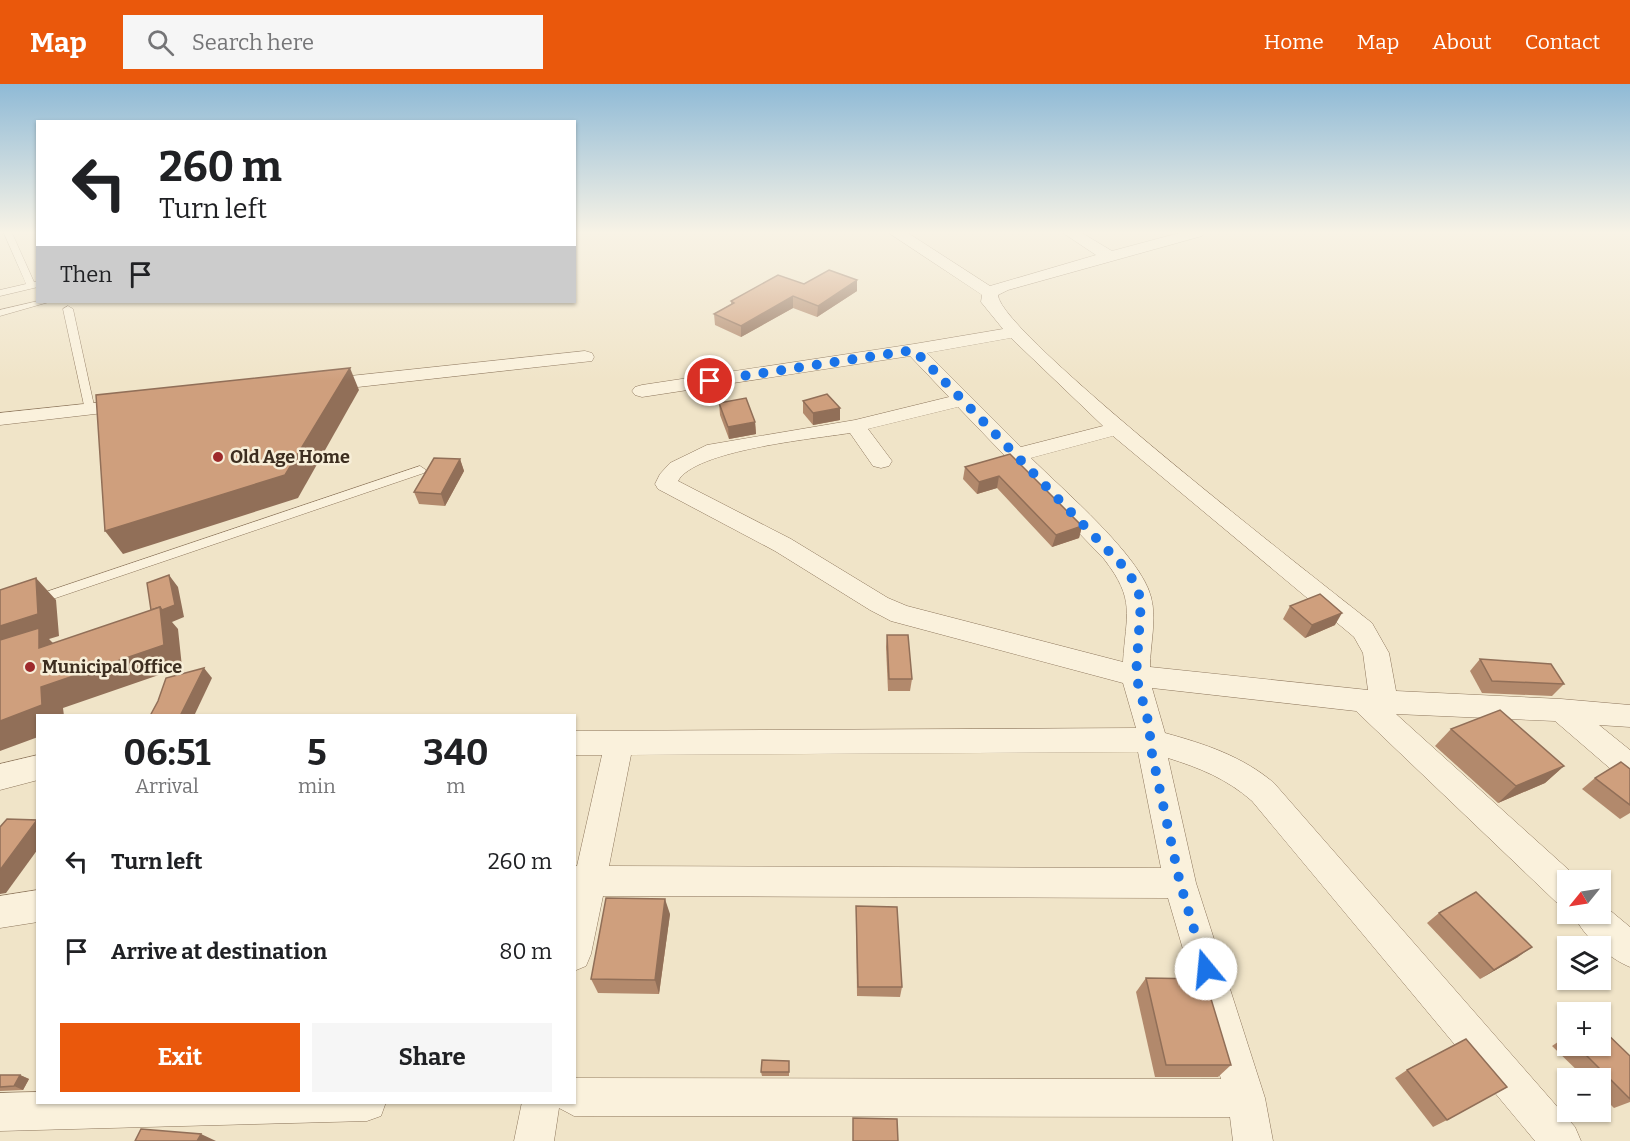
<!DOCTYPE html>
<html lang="en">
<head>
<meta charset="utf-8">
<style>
	:root { --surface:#fff; --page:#f6f6f6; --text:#202124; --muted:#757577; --accent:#ea580c }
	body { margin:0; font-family:Bitter,serif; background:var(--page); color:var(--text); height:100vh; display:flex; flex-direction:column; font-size:22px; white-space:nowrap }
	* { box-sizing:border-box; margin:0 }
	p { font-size:20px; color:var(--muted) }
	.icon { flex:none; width:33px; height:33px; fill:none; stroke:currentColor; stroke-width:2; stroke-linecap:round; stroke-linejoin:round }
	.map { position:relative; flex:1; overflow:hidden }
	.sheet { position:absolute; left:36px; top:630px; width:540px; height:390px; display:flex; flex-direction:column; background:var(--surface); border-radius:0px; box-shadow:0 2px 4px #0004 }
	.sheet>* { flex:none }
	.top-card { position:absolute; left:36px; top:36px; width:540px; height:183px; border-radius:0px; box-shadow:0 2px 4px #0004; background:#fff; color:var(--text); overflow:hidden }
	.needle { width:39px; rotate:240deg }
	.controls { position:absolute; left:1557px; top:786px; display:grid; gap:12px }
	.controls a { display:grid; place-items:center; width:54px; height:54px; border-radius:0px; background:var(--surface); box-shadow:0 2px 4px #0004; font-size:30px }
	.pin { position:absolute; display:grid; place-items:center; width:51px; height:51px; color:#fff; margin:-26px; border:3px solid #fff; border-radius:50%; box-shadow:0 2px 6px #0007 }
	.me { position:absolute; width:66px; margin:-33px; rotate:343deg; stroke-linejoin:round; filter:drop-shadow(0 0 4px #0008) }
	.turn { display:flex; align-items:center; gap:21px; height:126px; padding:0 24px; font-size:27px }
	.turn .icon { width:78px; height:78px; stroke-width:2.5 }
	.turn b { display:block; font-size:42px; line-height:51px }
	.then { display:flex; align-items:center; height:57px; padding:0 24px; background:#0003; gap:12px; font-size:22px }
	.eta { display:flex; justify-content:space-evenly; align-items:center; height:102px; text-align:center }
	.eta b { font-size:36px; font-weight:700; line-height:42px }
	.cta { display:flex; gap:12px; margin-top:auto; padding:12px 24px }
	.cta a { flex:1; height:69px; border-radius:0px; background:var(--accent); color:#fff; font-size:24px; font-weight:700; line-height:69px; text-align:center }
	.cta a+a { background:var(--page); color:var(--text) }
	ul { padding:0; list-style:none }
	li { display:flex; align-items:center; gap:18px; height:90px; padding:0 24px }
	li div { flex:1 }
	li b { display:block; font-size:22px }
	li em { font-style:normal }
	header { display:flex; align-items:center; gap:36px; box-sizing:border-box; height:84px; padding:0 30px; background:var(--accent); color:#fff }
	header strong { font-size:28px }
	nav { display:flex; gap:33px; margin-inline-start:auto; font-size:21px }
	.search { width:420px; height:54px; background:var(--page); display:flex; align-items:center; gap:15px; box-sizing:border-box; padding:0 21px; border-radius:0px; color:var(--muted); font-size:22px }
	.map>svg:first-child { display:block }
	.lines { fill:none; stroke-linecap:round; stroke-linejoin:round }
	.service-casing { stroke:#8d765c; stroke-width:1 }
	.minor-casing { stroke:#8d765c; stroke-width:1 }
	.service { fill:#faf1dc; fill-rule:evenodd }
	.minor { fill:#faf1dc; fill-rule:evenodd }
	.wall { fill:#b2896c }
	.shaded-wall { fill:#916f58 }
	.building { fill:#cf9f7d; stroke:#916f58; stroke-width:1.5 }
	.route { stroke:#1a73e8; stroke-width:10; stroke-dasharray:0 18 }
	.poi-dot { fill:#9e2a2b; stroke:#f7eed8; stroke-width:2 }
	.labels { text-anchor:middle; stroke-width:5; stroke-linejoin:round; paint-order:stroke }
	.poi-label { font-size:18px; font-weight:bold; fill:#3d2e20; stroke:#f7eed8; text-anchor:start }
</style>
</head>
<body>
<header>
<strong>Map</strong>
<div class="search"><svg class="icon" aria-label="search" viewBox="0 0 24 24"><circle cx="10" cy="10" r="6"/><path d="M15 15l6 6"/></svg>Search here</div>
<nav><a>Home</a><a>Map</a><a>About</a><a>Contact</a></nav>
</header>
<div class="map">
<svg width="1630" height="1057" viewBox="0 0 1630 1057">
	<rect width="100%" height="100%" fill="#f0e4c8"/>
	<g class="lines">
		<defs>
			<g id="service">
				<path d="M4,149H12L34,198L38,197V203L0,212V206L26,200Z"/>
				<path d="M38,217L49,218L0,232V226Z"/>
				<path d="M68,222L73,225L95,326L90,329L85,326L63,225Z"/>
				<path d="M420,382L426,386L424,389L41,519H31L29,516L31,513Z"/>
			</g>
			<g id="minor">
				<path d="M889,149H908L990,202L1096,171L1063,149H1082L1112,167L1179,149H1205L1202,152L1008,206L998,211C999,249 1323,500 1372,539L1389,569L1396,607L1561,615L1630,621V643L1599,641L1630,666V697L1620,693L1555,637L1396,630L1580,796H1568V822L1556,818L1356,627L1152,604L1165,649C1205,660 1242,672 1274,699L1575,1043L1581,1057H1535L1252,717C1227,695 1200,684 1168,674L1196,799L1265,1014L1273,1057H1233L1230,1033L574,1032L559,1024L554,1057H514L522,1018H574V994L1221,995L1168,814L603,812L591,870L586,882L574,887V782H577L602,671H574V647L1136,644L1123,599L891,537L870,526L775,467L658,405L655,400L660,390L670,379L707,361L855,336L949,313L910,272L642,313L635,311L632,307L635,303L642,301L914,260L1003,245L981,218L982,211ZM1011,254L1103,342L1021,363L927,269ZM958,323L1104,475C1136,516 1126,530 1123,578L907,522L888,514L791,455L678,397C695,366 813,355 850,349L873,382L881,384L889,382L892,377L868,345ZM1113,352L1354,553L1363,569L1368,606L1150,583C1150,561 1157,535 1151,513C1141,472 1063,406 1031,374ZM1138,668L1161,784L609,782L631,671Z"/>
				<path d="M585,267L592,269L594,273L592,277L322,307L315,305L312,301L315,297L322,295Z"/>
				<path d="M131,315L138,317L141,321L138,325L0,341V329Z"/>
				<path d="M38,671V696L0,706V680Z"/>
				<path d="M38,806V838L0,844V812Z"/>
				<path d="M1600,818L1630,843V883C1610,875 1581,851 1574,830H1600Z"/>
				<path d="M38,1008V1018H386L381,1032L367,1037L0,1047V1009Z"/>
			</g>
		</defs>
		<use href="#service" class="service-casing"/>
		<use href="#minor" class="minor-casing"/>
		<use href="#service" class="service"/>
		<use href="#minor" class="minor"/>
	</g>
	<g class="wall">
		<path d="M804,200L857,207L817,233L793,224L741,253L715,241L714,230L731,220V217Z"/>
		<path d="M803,317L840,336L813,341L803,329Z"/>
		<path d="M719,319L755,338L756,350L729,355L720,331Z"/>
		<path d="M1010,370L1082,442L1079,454L1052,463L997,404L977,410L963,395L965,383Z"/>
		<path d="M460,375L464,387L445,422L419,420L414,408Z"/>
		<path d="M1290,522L1335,541L1305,554L1283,535Z"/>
		<path d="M887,551L912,595L910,607H888L886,563Z"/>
		<path d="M1480,575L1564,600L1552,612L1482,609L1470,587Z"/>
		<path d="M1451,645L1564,682L1545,699L1498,719L1435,662Z"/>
		<path d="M1630,685V729L1620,735L1582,705L1595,694Z"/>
		<path d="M856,822L902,903L900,913L857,912L856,832Z"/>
		<path d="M1439,829L1518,873L1480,895L1427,839Z"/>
		<path d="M670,830L659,910L598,909L591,895Z"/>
		<path d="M1146,894L1231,981L1218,993H1155L1136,908Z"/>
		<path d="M1568,951V962H1600L1630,972V1018L1614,1024L1600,1010V994H1585L1552,962Z"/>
		<path d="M789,977V992H762L761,988Z"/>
		<path d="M1407,986L1447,1036L1433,1043L1395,994Z"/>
		<path d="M0,991H20L29,995L23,1006L0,1007Z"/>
	</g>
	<g class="shaded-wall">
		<path d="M857,196V207L817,233L818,222Z"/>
		<path d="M793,212V224L741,253V242Z"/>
		<path d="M350,284L359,306L298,414L123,470L105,447Z"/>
		<path d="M840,324V336L813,341V329Z"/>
		<path d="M755,338L756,350L729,355L728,343Z"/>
		<path d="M460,375L464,387L445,422L441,410Z"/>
		<path d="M999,392L997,404L977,410L979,398Z"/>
		<path d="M1082,442L1079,454L1052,463L1056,451Z"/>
		<path d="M169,491L178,503L184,533L172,538L178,545L182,583L63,624L64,632H38V653L0,667V637L41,603L160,523Z"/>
		<path d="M36,494L56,516L59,552L49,555L60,566L0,571V542Z"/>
		<path d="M1342,529L1335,541L1305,554L1312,541Z"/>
		<path d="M204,584L212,594L194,632H180Z"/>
		<path d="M1564,682L1545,699L1498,719L1516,702Z"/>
		<path d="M37,736L38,737V765L6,809L0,810V786Z"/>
		<path d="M665,815L670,830L659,910L655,896Z"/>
		<path d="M1532,863L1518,873L1480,895L1494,886Z"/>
		<path d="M20,991L29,995L23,1006L14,1002Z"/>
		<path d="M201,1050L216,1057H197Z"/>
	</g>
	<g class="building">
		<path d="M829,186L857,196L818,222L793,212L741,242L714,230L734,219L731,217L778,191L804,200Z"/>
		<path d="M350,284L285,391L105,447L96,311Z"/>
		<path d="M827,310L840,324L813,329L803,317Z"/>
		<path d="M746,314L755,338L728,343L719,319Z"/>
		<path d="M1010,370L1082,442L1056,451L999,392L979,398L965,383Z"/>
		<path d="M434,374L460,375L441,410L414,408Z"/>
		<path d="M169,491L175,521L162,526L160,523L151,526L147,499Z"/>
		<path d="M36,494L38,530L0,542V506Z"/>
		<path d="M1320,510L1342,529L1312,541L1290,522Z"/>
		<path d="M160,523L164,561L41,603L42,621L0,637V556L39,544V564Z"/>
		<path d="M887,551H908L912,595H889Z"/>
		<path d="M1480,575L1551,580L1564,600L1492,597Z"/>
		<path d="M204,584L180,632H150L158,617L166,594Z"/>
		<path d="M1500,626L1564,682L1516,702L1451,645Z"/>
		<path d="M1621,678L1630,685V721L1595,694Z"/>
		<path d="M7,735L37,736L0,786V743Z"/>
		<path d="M1476,808L1532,863L1494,886L1439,829Z"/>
		<path d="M606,814L665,815L655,896L591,895Z"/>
		<path d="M856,822L897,823L902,903H858Z"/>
		<path d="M1146,894L1205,895L1231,981H1166Z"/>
		<path d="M1600,943L1630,972V1015L1577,962H1600Z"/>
		<path d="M1466,955L1507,1003L1447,1036L1407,986Z"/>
		<path d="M762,976L789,977V988H761Z"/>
		<path d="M0,991H20L14,1002L0,1003Z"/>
		<path d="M853,1034L897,1035L898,1057H853Z"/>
		<path d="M141,1045L201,1050L197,1057H135Z"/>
	</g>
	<linearGradient id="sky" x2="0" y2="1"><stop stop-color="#8fbad6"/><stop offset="0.5" stop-color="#f8f3e6"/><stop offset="1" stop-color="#f8f3e6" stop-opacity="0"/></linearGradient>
	<rect width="1630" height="297" fill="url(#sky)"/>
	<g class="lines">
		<path class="route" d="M710,297L914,266L1126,485L1137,503L1141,518L1136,592L1151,648L1149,656L1180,799L1206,885"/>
	</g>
	<g class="poi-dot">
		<circle cx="218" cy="373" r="6"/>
		<circle cx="30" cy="583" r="6"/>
	</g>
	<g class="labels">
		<g class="poi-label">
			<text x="230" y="379">Old Age Home</text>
			<text x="42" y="589">Municipal Office</text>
		</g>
	</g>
</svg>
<div class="controls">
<a><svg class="needle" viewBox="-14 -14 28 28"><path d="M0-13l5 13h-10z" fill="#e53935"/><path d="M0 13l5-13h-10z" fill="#757577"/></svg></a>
<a><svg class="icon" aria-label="layers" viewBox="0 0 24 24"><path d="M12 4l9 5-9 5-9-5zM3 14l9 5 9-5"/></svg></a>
<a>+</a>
<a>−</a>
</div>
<div class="pin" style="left:710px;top:297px;background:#d93025"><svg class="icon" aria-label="arrive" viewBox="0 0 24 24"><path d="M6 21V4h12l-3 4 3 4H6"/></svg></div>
<svg class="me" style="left:1206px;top:885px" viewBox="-20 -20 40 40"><circle r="19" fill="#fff"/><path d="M0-13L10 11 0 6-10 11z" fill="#1a73e8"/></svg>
<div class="top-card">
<div class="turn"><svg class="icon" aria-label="left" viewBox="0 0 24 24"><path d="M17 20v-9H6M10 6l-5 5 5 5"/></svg><div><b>260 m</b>Turn left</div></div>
<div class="then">Then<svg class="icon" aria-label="arrive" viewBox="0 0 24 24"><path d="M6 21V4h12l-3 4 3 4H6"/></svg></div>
</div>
<section class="sheet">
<div class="eta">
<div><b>06:51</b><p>Arrival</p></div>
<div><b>5</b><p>min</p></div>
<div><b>340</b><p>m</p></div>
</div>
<ul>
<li><svg class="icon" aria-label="left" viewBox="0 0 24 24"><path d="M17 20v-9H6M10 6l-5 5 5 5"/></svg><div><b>Turn left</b></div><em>260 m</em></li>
<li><svg class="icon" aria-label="arrive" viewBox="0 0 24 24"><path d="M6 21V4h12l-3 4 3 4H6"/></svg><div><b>Arrive at destination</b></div><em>80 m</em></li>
</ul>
<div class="cta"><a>Exit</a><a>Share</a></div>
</section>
</div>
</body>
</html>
